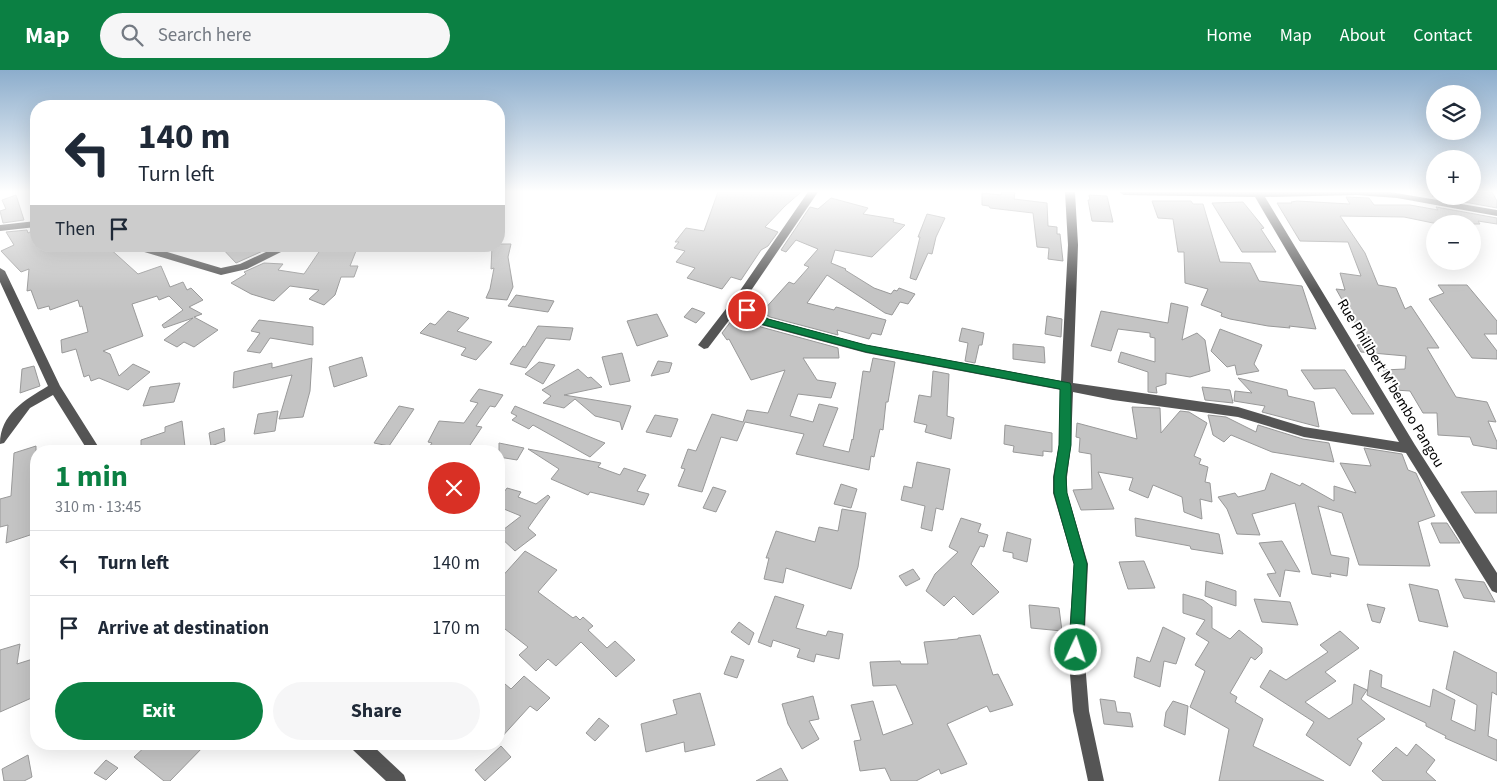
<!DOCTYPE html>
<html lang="en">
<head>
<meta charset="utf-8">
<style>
	:root { --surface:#fff; --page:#f6f6f7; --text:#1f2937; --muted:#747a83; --line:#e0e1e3; --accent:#0b8043 }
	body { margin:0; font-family:"Source Sans 3",sans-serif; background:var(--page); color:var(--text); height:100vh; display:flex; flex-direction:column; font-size:19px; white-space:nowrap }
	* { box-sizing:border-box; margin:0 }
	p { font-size:16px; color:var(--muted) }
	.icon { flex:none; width:28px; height:28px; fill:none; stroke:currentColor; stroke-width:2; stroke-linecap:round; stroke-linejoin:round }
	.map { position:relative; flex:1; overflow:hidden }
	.panel { position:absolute; left:30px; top:375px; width:475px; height:305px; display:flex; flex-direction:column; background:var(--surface); border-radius:20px; box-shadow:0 5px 20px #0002 }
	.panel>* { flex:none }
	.top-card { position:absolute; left:30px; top:30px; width:475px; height:152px; border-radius:20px; box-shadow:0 5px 20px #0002; background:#fff; color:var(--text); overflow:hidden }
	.fabs { position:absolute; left:1426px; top:15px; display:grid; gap:10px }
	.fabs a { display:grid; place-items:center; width:55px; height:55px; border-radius:50%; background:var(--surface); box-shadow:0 5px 20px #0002; font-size:25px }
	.pin { position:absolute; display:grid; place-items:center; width:42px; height:42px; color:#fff; margin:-21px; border:2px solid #fff; border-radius:50%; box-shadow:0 1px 5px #0007 }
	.me { position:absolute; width:55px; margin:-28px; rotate:3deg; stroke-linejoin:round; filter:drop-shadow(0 0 4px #0008) }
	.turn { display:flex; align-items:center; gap:18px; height:105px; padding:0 25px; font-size:22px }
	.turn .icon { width:65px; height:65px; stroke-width:2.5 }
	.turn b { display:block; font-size:35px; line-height:42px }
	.then { display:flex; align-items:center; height:48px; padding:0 25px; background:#0003; gap:10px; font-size:19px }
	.round { display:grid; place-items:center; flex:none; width:52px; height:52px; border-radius:26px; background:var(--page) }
	.summary { display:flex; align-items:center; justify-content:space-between; height:85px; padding:0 25px }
	h1 { font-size:30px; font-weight:700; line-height:38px; color:var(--accent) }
	.cta { display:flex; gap:10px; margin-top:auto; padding:10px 25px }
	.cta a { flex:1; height:58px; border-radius:30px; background:var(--accent); color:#fff; font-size:20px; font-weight:700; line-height:58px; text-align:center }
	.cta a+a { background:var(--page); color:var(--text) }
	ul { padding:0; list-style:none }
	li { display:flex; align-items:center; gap:15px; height:65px; padding:0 25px; border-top:1px solid var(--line) }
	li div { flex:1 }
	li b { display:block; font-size:19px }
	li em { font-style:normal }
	header { display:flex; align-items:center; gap:30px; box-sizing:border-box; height:70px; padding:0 25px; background:var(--accent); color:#fff }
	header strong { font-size:24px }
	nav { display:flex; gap:28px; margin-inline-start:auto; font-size:18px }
	.search { width:350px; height:45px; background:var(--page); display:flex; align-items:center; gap:12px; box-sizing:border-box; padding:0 18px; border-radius:28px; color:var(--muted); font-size:19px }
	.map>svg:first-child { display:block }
	.building { fill:#c4c4c4; stroke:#999 }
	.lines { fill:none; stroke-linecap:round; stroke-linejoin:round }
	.minor { fill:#555; fill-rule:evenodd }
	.route { fill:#0b8043; stroke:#07532c }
	.labels { text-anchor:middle; stroke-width:4; stroke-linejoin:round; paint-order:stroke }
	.street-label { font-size:15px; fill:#000; stroke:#fff }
</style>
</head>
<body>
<header>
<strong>Map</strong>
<div class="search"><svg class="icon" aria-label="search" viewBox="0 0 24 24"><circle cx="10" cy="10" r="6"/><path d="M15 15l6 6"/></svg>Search here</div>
<nav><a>Home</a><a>Map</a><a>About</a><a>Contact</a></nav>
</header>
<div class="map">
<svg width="1497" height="711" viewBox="0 0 1497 711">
	<rect width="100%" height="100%" fill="#fff"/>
	<g class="building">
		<path d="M718,122H801L785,136L765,157L778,162L768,176L761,180L741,210L731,207L722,219L687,208L695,198L676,192L685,181L674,178L679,172H675L686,158L704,161Z"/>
		<path d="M1002,122H1015L1014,129L1047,133L1048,156L1057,157V164H1060L1063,191L1048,189L1049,178L1037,177L1033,143L990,138L989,136L982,135V123L1001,125Z"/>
		<path d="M1472,122H1492L1497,131V138L1432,126H1472Z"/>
		<path d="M16,125L24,150L3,153L0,141L6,139L2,130Z"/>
		<path d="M1089,125L1107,126L1113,152L1092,151L1088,130H1090Z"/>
		<path d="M1346,127L1369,128L1374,135H1410L1438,140L1436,137L1497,148V154L1478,151L1480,154H1438L1404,147L1340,146L1365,183L1378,215L1396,218L1405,239L1411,236L1439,278H1427L1456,327L1487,332L1496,352L1488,351L1497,372V379L1473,375L1470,367L1438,365L1437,343H1423L1410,321L1395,320L1383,300L1405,299L1406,286L1361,282L1357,275L1367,274L1336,219L1345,220L1340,203L1361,206L1348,172L1300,171L1277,133H1292L1291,132L1297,131L1350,134Z"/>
		<path d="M831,128L868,138L863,144L894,149L893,152L905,155L872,187L835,180L831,193L846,199L845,200L874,218L891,224L894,220L897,221L899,218L915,224L908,234L900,232L892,245L885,243L827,205L807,233L834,240L836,237L886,250L881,265L872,263L869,269L837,260L838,265L770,247L762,242L789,212L794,214L809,197L804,195L818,179L796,170L786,182L781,180L810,137L818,139Z"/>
		<path d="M1152,131H1191L1193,134H1203L1220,192L1250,193L1259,211L1302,216L1316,259L1289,256L1290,258L1268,256L1230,249L1221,246L1222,243L1201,235L1208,219L1185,213L1184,182H1178L1173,149L1158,148Z"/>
		<path d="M1243,132L1264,158L1261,159L1276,182H1242L1212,133Z"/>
		<path d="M927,144L945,148L936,167L932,184L928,183L916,210L910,208L920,167H918Z"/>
		<path d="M36,159V176H107L138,204L161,196L170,217L183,212L187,220L191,218L203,230L189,237L202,244L194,247L218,260L194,277L184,272L177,277L164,270L193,248L164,258L162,255L183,240L169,226L159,230L157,226L132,234L143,266L103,281L110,284L119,306L133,294L150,302L128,320L99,308L91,311L89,305L84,307L76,279L62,283L61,270L88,262L82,236L80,237L78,230L50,240L49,236L38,239L31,220L27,221L29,199L21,202L1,181L14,175L6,162L27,160L28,163Z"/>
		<path d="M499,174H511L508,187L513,217L507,230L486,228L490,219L494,198L491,199L492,176H499Z"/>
		<path d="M220,176H274L236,193Z"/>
		<path d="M323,176H358L350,196H358L354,207H341L335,225L324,235L309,229L319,220L290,216L274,231L251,224L231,213L246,204L244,202L264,193L283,194L278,200L304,204Z"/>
		<path d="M1438,215H1467L1497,251V264H1484L1497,281V289L1472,288L1429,229L1444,223Z"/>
		<path d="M516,225L554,231L548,242L508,236Z"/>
		<path d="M1171,233L1188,237L1182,270L1197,263L1205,270L1210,301L1190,307L1166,303V314L1156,317L1157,323L1148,322V302L1118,292L1121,282L1155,292V268L1150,267V263L1118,259L1111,281L1091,276L1101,241L1168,253Z"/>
		<path d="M692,238L705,243L696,253L684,247Z"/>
		<path d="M448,241L469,248L457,261L492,272L476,290L461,285L466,278L420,263L430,253L435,255Z"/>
		<path d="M657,244L668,266L637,276L627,251Z"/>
		<path d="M735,246L749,257L753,252L761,257L838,278L839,288H803L817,310L836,313L831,328L798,324L790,346L813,352L819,334L838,338L823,376L849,382L852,369L853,370L863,301L870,302L873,288L895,292L888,332H886L883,360L880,359L874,387L871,386L869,400L796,384L804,364L745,352L737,371L721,367L702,422L678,416L685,399L681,398L688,379L696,381L712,344L743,352L747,340L768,343L785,300L751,310L729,269L727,270L722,263Z"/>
		<path d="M1047,246L1062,249L1061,267L1045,264Z"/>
		<path d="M259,250L313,257V275L270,268L260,283L247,281L260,263L251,261Z"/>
		<path d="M538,256L573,258L570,270L546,268L526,298L510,294L523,276L525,277Z"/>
		<path d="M962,258L984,263L982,275H979L975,293L965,291L968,273L959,271Z"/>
		<path d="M1220,259L1262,275L1254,294L1259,301L1237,305L1235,295L1227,297L1211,281Z"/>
		<path d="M1013,274L1044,277L1045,293L1013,289Z"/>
		<path d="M622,283L630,311L610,315L602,287Z"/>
		<path d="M362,287L367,306L334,317L329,297Z"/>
		<path d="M312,288L310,321L303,347L279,349L292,305L233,318L234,302L272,293V298Z"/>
		<path d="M658,291L672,293L669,302L651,306Z"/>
		<path d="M539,292L555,295L543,314L525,304Z"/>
		<path d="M34,296L40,316L20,323L22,299Z"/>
		<path d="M578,299L588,308L591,307L602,317L564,325L631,336L622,360L620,352L595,346L575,329L564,338L543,333L551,326L542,320Z"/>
		<path d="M1301,300H1345L1374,344H1352L1335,318L1314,319Z"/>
		<path d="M933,301L949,304L947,346L954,348L951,369L925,362L927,355L914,352L919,325L931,327Z"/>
		<path d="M1238,308L1287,320L1288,326L1314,332L1319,357L1262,342L1265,336L1234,331L1235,321L1252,323Z"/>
		<path d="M180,313L174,332L143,336L150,317Z"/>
		<path d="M1202,317L1230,320L1233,333L1205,330Z"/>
		<path d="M479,319L503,325L495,337L490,336L476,356L482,357L466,381H426L432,373L428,372L439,351L464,353L478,333L470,331Z"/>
		<path d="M399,336L414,339L389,376L374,373Z"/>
		<path d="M515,336L595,369L605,373L590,387L533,355L529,359L512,350L517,346L511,343Z"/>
		<path d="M1132,337L1160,338L1161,363L1180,341L1189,342L1207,353L1194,386L1201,389L1199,394L1208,397L1205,412L1210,413L1212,432L1200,429L1202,449L1184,442L1182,427L1153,415L1148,428L1129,420L1133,408L1098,402L1114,439L1081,440L1073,420L1092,419L1091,384L1079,382L1080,368L1076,367L1077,353L1137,369Z"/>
		<path d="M278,341L275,361L254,364L258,344Z"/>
		<path d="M655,345L678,349L671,367L646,362Z"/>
		<path d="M1208,345L1226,347L1256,362L1258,355L1303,369L1329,373L1334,392L1272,382L1231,365L1224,372L1213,365Z"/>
		<path d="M182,351L185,377L171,381H141V370L165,362V357Z"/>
		<path d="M1005,355L1052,363V382L1043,381V386L1013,382L1014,376L1004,374Z"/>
		<path d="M224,358L225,371L211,376L209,363Z"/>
		<path d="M499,373L524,378L517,390L499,387Z"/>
		<path d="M36,376V463L6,473L8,455L0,457V429L11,426L14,383Z"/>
		<path d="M1364,378L1402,384L1408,400L1416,403L1435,446L1418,452L1430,496L1359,495L1342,443L1318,436L1331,485L1349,488L1347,506L1330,503L1331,507L1312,504L1295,433L1252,444L1260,465L1237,464L1227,439L1218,427L1235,423L1238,427L1265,420L1271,403L1300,416L1302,413L1334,431V416L1356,423L1340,393L1371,396Z"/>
		<path d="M528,379L601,393L598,397L620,405L624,398L646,405L637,421L649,424L644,435L590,422L588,425L551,409L559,399Z"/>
		<path d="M917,392L950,399L943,440L936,438L932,461L921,458L925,436L901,430L904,416L912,418Z"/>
		<path d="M841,414L857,419L851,438L834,434Z"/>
		<path d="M713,417L726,421L716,442L703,438Z"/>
		<path d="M507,418L521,422L518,427L536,434L548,425L550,427L528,458L536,465L515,481L499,466V463L521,446L499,437V429Z"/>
		<path d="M1497,421V443H1475L1461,422Z"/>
		<path d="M842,439L866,443L858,497L851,519L786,498L783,513L764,509L769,488H766L776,461L815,472L819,457L838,461Z"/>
		<path d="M961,448L981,454L978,462L988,465L984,477L980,476L971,494L999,522L973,545L954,526L944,536L926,521L935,504L958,482L949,477Z"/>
		<path d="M1135,448L1219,464L1223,484L1191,479L1190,476L1136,466Z"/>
		<path d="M1431,453H1447L1460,473H1440Z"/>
		<path d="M1007,462L1031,469L1027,492L1013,488V483L1003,481Z"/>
		<path d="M1282,471L1300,502L1285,500L1280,527L1267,504L1276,503L1259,473Z"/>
		<path d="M525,481L557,500L538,522L573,548L576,546L580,550L583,547L593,556L588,560L607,578L615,571L635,590L616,607L581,572L556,596L548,589L536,601L519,585L528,577L505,559L499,565V510Z"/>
		<path d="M1144,491L1155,518L1128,519L1119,492Z"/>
		<path d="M913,499L920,509L906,516L899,506Z"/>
		<path d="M1455,509L1484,512L1495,532L1464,528Z"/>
		<path d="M1206,511L1236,521V536L1205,526Z"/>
		<path d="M1409,514L1438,520L1448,557L1419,551Z"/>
		<path d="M1183,524L1203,530L1212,537V558L1230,569L1239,560L1262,578V583L1255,590L1251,587L1230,623L1237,627L1235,632L1263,649L1253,676L1324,711H1219L1229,659L1190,637L1205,601L1195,595L1209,572L1196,564L1205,550L1183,543Z"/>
		<path d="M775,526L804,535L796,558L826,566L828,561L843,564L839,589L816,584L814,592L797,587L800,579L773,570L771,577L758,572Z"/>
		<path d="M1254,529L1290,532L1298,555L1262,552Z"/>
		<path d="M1367,534L1385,538L1380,553L1372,551Z"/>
		<path d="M1029,535L1059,538L1062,561L1031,558Z"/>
		<path d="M739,552L754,563L749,575L731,562Z"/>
		<path d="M1163,557L1185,568L1176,594L1164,591L1160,617L1134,607L1137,587L1150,592Z"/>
		<path d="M1340,561L1359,578L1325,602L1336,611L1305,632L1329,649L1352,634L1354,614L1367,620L1361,629L1385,649L1357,669L1362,673L1350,696L1306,665L1314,652L1260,617L1270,600L1286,610L1328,582L1320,575Z"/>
		<path d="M980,565L993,605L998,604L1013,635L990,642L987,636L947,654L967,694L941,704L939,699L916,711H891L885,698L860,701L854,671L861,670L851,635L873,631L883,665L913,654L896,615L873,616L870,592L900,591L901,594H928L924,572L958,569V568Z"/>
		<path d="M20,574L17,594L36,588V626L0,642V580Z"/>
		<path d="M1454,581L1497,603V625L1492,622L1488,666L1497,670V691L1445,668L1446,666L1426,656V653L1367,625L1370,600L1382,605L1381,617L1430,637L1433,619L1455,630L1451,650L1475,661L1477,635L1446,619Z"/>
		<path d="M731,586L744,590L737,608L724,604Z"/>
		<path d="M524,606L550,628L537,641L530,636L499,670V609L511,619Z"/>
		<path d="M700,623L715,675L685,682L684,672L646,682L641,654L677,644L673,630Z"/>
		<path d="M813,626L819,649L809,651L819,669L802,679L788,654L782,634Z"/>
		<path d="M1100,629L1115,631L1117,642L1130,643L1133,657L1104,654Z"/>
		<path d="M1173,631L1188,636L1185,665L1164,656L1166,642Z"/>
		<path d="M599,648L609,656L595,671L586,663Z"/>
		<path d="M148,674H206L170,711H164L134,687Z"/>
		<path d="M1416,674L1435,690L1426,702L1436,711H1383L1372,701L1396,677L1407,686Z"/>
		<path d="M501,676L511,687L485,711L475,700Z"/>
		<path d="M28,685L32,707L24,711H4L2,699Z"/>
		<path d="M106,690L118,698L106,710L94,703Z"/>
		<path d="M781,698L788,711H756Z"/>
	</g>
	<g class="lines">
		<g class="minor">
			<path d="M808,122H818L748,225L752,238L769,249L866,275L1061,311L1068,175L1065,122H1075L1078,175L1073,313L1238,337L1304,357L1399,372L1255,127L1124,125L1119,122H1390L1497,140V146L1397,128L1357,125L1265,127L1415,375L1497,503V523L1492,521L1406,383L1304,367L1238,347L1113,330L1073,322L1071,375L1067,407V423L1088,494L1084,580L1089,641L1104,711H1088L1073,641L1068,580L1074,494L1053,423V407L1059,375L1061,320L866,283L761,255L743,243L740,236L708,278L704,279L698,275L739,222Z"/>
			<path d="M36,151V157L0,161V155Z"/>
			<path d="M130,176H147L221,198L240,194L279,176H293L247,199L221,205L131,178Z"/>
			<path d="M0,198L5,201L60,316L101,381H88L53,325L30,338L4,373L0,374C0,344 25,330 48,316L0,212Z"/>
			<path d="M351,674H371L404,705L406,711H386L353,680Z"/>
		</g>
	</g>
	<linearGradient id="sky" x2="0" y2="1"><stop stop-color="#8cadcc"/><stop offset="0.55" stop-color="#fff"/><stop offset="1" stop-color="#fff" stop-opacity="0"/></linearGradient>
	<rect width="1497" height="221" fill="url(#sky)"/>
	<path class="route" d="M747,237L768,249L866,275L1070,313L1071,316V375L1066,407L1067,423L1087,494L1083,580L1081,585L1076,587L1071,585L1069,580L1074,494L1054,423V407L1059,375L1060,319L866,282L761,254L744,243V238Z"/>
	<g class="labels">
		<g class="street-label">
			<text transform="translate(1391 313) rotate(59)" y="5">Rue Philibert M'bembo Pangou</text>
		</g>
	</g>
</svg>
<div class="fabs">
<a><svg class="icon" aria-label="layers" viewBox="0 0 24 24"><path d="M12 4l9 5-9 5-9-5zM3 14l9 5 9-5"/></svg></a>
<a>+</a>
<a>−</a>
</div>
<div class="pin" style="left:747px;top:240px;background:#d93025"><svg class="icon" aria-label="arrive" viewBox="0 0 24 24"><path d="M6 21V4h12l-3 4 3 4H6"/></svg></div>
<svg class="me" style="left:1076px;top:580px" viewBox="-20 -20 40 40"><circle r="17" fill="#0b8043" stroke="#fff" stroke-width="3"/><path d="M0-11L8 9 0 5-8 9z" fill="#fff"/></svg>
<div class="top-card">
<div class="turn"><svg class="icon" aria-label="left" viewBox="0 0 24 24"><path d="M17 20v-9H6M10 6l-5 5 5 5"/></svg><div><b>140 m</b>Turn left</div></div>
<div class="then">Then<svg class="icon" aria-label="arrive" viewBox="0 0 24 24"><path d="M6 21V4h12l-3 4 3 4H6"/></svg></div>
</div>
<section class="panel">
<div class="summary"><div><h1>1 min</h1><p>310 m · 13:45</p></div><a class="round" style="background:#d93025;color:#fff"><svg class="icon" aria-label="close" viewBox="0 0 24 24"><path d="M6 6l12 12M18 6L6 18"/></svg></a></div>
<ul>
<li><svg class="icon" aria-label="left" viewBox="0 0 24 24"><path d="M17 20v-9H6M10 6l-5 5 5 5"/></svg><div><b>Turn left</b></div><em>140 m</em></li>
<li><svg class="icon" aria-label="arrive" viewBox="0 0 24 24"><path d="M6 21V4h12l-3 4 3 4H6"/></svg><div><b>Arrive at destination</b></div><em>170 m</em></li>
</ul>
<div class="cta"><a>Exit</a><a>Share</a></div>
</section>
</div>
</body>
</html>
